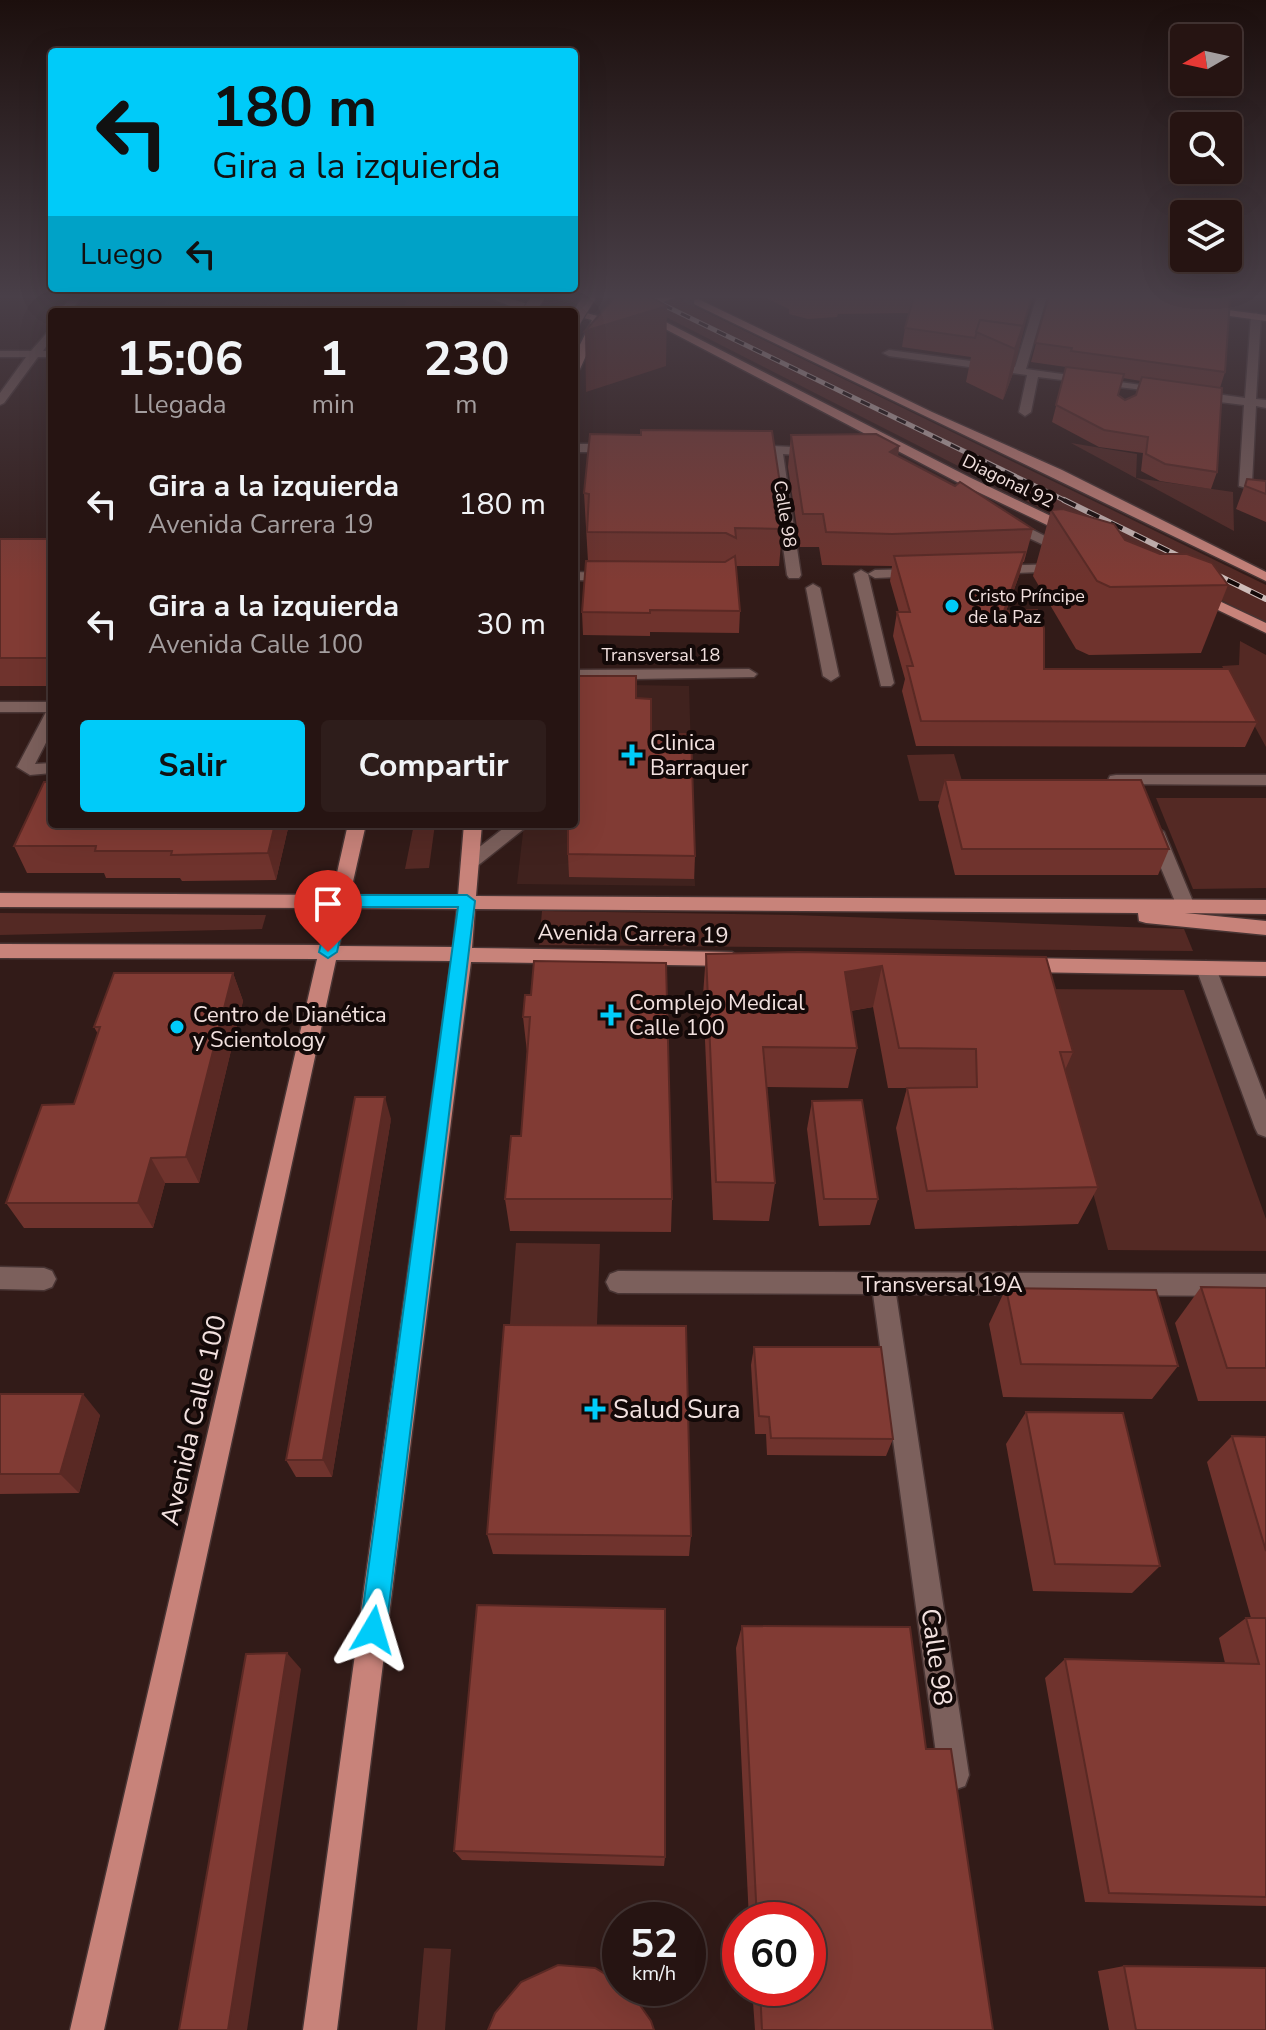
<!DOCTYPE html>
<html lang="es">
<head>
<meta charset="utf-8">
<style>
	:root { --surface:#261412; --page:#2e1d1b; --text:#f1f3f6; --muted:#a49e9f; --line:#423332; --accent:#00cbf9 }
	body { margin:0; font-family:"Nunito Sans",sans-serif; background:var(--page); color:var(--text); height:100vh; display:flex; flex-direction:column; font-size:30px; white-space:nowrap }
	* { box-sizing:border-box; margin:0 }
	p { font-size:26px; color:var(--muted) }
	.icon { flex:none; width:44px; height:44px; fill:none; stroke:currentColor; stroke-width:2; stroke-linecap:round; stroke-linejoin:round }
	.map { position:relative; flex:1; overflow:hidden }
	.details { position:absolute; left:48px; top:308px; width:530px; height:520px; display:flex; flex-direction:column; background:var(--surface); border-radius:8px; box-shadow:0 8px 32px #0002,0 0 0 2px var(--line) }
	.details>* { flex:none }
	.top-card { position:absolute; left:48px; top:48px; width:530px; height:244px; border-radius:8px; box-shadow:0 8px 32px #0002,0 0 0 2px var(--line); background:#00cbf9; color:#111; overflow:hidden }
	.needle { width:52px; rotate:261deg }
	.controls { position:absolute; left:1170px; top:24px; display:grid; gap:16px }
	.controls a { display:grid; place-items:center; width:72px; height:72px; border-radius:8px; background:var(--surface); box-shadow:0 8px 32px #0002,0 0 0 2px var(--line); font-size:40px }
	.speed { position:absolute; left:602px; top:1902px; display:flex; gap:16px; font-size:40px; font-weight:700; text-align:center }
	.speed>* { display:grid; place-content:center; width:104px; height:104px; border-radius:50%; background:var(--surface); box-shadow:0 8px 32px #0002,0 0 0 2px var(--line); line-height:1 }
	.speed small { font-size:20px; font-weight:400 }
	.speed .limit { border:12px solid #d22; background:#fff; color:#111 }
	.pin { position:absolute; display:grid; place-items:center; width:68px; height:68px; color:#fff; margin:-82px -34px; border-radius:50% 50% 50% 0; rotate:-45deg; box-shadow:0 0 8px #0007 }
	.pin .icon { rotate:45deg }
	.me { position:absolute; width:88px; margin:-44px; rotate:7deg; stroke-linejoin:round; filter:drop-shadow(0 0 6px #0008) }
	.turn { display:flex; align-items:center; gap:28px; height:168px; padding:0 32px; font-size:36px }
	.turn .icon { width:104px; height:104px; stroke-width:2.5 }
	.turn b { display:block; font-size:56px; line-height:68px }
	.then { display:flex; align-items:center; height:76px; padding:0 32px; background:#0003; gap:16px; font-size:30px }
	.eta { display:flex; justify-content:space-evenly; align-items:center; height:136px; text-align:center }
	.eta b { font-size:48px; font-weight:700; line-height:56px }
	.action { display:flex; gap:16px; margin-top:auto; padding:16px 32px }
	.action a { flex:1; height:92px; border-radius:8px; background:var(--accent); color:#111; font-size:32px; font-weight:700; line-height:92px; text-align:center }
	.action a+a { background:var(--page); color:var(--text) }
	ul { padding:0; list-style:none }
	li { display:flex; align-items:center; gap:24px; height:120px; padding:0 32px }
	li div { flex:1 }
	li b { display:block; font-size:30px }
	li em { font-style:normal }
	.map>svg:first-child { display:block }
	.built { fill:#40221e }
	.green { fill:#542924 }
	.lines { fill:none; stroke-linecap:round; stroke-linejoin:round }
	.major-tunnel { stroke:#4f3936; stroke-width:12; stroke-dasharray:12 6; stroke-linecap:butt }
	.minor-casing { stroke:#493534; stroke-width:3 }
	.major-casing { stroke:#493534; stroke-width:3 }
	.minor { fill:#7c605c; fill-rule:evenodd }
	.major { fill:#c8837a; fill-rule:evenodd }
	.rail-far1-casing { stroke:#cebcb9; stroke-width:5 }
	.rail-casing { stroke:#cebcb9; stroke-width:6 }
	.rail-far1 { stroke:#130908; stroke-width:3; stroke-dasharray:10; stroke-linecap:butt }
	.rail { stroke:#130908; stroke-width:4; stroke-dasharray:13; stroke-linecap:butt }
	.major-bridge-casing { stroke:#493534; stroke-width:14; stroke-linecap:butt }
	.major-bridge { stroke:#c8837a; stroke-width:12 }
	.wall { fill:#6f332d; fill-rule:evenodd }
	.shaded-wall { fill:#5a2924 }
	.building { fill:#813b34; stroke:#5a2924; stroke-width:2 }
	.route { fill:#00cbf9; stroke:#0084a2; stroke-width:2 }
	.poi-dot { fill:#00cbf9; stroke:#130908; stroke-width:3 }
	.labels { text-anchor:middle; stroke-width:8; stroke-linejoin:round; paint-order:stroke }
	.far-street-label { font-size:18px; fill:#f2e1df; stroke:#130908 }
	.far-poi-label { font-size:18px; fill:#f2e1df; stroke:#130908; text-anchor:start }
	.poi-label { font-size:22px; fill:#f2e1df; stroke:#130908; text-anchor:start }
	.street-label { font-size:22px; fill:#f2e1df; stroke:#130908 }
	.near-poi-label { font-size:26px; fill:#f2e1df; stroke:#130908; text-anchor:start }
	.near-street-label { font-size:26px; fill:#f2e1df; stroke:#130908 }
</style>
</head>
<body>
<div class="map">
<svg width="1266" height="2030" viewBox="0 0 1266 2030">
	<rect width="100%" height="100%" fill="#321b18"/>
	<g class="built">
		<path d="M169,296H309L307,306L164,305Z"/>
		<path d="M574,684L689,686L695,886L517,884L524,824H574Z"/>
	</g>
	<g class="green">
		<path d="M408,296H448L455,312H403Z"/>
		<path d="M625,296H673L1266,585V623Z"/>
		<path d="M1071,443L1137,454L1136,478L1233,492L1234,531Z"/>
		<path d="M1240,641L1266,655V747L1222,666L1239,665Z"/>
		<path d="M954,754L968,801H919L907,755Z"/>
		<path d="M1156,798H1266V888L1193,889Z"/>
		<path d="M414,824H435L429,868L405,869Z"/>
		<path d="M542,911L793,915L1184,929L1193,951L539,945Z"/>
		<path d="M0,913L266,915L262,929L0,935Z"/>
		<path d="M1040,989L1184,990L1266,1219V1251L1108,1250Z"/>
		<path d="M516,1243L600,1244L596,1350H508Z"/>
		<path d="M424,1948L451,1949L445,2030H417Z"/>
	</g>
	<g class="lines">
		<path class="major-tunnel" d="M685,296L698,302"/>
		<defs>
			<g id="minor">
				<path d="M71,296H82L70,312H60Z"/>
				<path d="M1037,296H1047L1026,369L1163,388L1167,389V393L1038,377L1031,412L1025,416L1019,412L1027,375L889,356L883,353L889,350L1015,367Z"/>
				<path d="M1256,313L1261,316L1256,399L1266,400V408L1256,406L1252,483L1266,485V493L1239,486L1244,405L1195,399L1189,395L1195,391L1245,398L1251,316Z"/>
				<path d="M52,327V338L43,351H52V357H38L4,403L0,405V393L26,357H0V351H31Z"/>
				<path d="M574,444H614L620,448L614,452H574Z"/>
				<path d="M750,445L814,448L820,452L814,456L783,454L801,575L799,578H789L787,575L770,454L746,452L744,449Z"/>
				<path d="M1001,519H1011L1075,551L1063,554L1001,525Z"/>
				<path d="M1059,564L1066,568L1064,571L995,574L988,570L995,566Z"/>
				<path d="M915,569L920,570V576L875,578L868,574L894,683L891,686H881L854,574L861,570L868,574L875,570Z"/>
				<path d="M574,572L610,573L617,577L610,581L574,580Z"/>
				<path d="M813,584L820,588L839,676L831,681L823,676L806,588Z"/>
				<path d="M749,669L757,674L754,677L574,680V670Z"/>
				<path d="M0,702H52V731L35,764L52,763V773L30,775L17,767L46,712H0Z"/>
				<path d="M1116,775H1266V785L1110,784L1108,780L1110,776Z"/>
				<path d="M509,824H530L476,867H464L461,863L464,859Z"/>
				<path d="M1155,826L1164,832L1194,904L1192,909H1178L1176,904L1146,832Z"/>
				<path d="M1206,961L1216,968L1266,1100V1137L1258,1134L1255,1128L1196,968Z"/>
				<path d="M0,1267L44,1268L52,1271L56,1279L52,1287L44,1290L0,1289Z"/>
				<path d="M618,1271L1266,1274V1296L896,1294L969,1775L965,1786L954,1790L943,1786L939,1775L873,1294L618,1293L610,1290L606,1282L610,1274Z"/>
			</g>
			<g id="major">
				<path d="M486,296H501L554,312L520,310Z"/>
				<path d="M663,296H680L634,312L629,309Z"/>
				<path d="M698,299L932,412L1062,470L1266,572V581L694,304V300Z"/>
				<path d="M1205,307L1266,315V321L1201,312V308Z"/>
				<path d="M579,311L628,324L623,327L601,322L580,369L574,372V357L592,320L575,316V312Z"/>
				<path d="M652,315L969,477L1078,529L1080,532L1068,535L959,483L648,320L647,318Z"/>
				<path d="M1198,591L1266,623V633L1193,598V592Z"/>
				<path d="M348,824H366L350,895L458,896L464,824H482L476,896L1266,900V914L1185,913L1266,921V935L1146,923L1139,921L1138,913L475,909L472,948L732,952L742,959L732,966L471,962L337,2030H303L451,961L336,960L104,2030H70L317,959L0,958V944L320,945L329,908L0,907V893L332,895ZM347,908L457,909L453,947L339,946Z"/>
				<path d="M1024,958L1266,962V976L1024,972L1014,965Z"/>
			</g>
		</defs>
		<use href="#minor" class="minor-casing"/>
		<use href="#major" class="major-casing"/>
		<use href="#minor" class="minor"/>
		<use href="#major" class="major"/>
		<defs>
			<path id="rail-far1" d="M645,296L1068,502"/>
			<path id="rail" d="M1064,500L1266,599"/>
		</defs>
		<use href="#rail-far1" class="rail-far1-casing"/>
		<use href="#rail" class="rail-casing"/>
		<use href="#rail-far1" class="rail-far1"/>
		<use href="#rail" class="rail"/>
		<defs>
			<g id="major-bridge">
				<path d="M528,312L539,296"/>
				<path d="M574,322L590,296"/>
			</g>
		</defs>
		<use href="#major-bridge" class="major-bridge-casing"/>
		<use href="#major-bridge" class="major-bridge"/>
	</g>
	<g class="wall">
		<path d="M766,296H1032L1012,376L1003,400L966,382L971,357L902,347L905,328L909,313L838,314L837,317L808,319L789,314V309L766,298Z"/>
		<path d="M1049,296H1228L1225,372L1220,388L1217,472L1211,489L1160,481L1141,471L1143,453L1099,447L1052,422L1066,367L1031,362ZM1123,378L1141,381L1136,395L1125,400L1118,395Z"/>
		<path d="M791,435L899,446L898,456L1033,529L1024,562H1023L1019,576L1006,611L1044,669L1257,722L1245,747L916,746L902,691L905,679L893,636L897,612H899L890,581L892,566L822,565L819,547H800L788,467Z"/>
		<path d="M1247,479L1266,481V522L1236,509Z"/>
		<path d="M584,493L784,510L779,566H736L740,611L739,633L650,632V636L583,635L582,612L588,561Z"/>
		<path d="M1051,510L1160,554L1228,585L1201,653L1089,655L1076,649L1033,576Z"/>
		<rect x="0" y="539" width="52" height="147"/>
		<path d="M636,698L651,734L695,856L694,879L569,877L568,854Z"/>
		<path d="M945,780L1169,849L1158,875H955L938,806Z"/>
		<path d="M289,824L276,880L182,881L180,878H106L104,873H27L14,846Z"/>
		<path d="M706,954L1046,957L1073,1052L1065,1070L1098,1187L1078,1224L915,1229L896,1128L907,1088H888L873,1007L851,1011L857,1048L848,1088L767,1087L775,1183L769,1221L713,1220L703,995Z"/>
		<path d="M233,973L243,1001L199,1183H165L153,1228H24L6,1203L74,1104L98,1034L94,1027Z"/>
		<path d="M525,995L672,1199L671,1232L510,1231L505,1199L521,1136L527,1052L523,1017Z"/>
		<path d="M812,1101L878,1199L870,1225L819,1226L807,1129Z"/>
		<path d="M391,1119L332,1477H296L286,1460Z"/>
		<path d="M1201,1287L1266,1288V1401H1198L1175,1323Z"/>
		<path d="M1006,1288L1178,1366L1152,1399L1003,1397L989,1324Z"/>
		<path d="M754,1347L893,1439L886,1456L767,1455L766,1434H755L751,1365Z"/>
		<path d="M0,1394L100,1415L79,1493L0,1494Z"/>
		<path d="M1026,1412L1160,1566L1132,1593L1033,1591L1006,1444Z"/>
		<path d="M1232,1436L1266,1437V1906L1085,1902L1045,1678L1065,1659L1225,1663L1219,1638L1246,1618H1251L1207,1462Z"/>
		<path d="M487,1534L691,1536L689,1556L493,1554Z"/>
		<path d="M742,1626L926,1749L993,2030H755L752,1988H808V1920H749L736,1648Z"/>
		<path d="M454,1851L665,1857L664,1866L462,1860Z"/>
		<path d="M1124,1966L1266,2030H1109L1098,1971Z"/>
	</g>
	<g class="shaded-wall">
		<path d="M1032,296L1012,376L1003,400L1015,349Z"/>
		<path d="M667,306L666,366L586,392L585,331Z"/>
		<path d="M899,446L894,478L890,452Z"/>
		<path d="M1025,552L1019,576L997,635L1004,611Z"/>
		<path d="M275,824H289L276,880L268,853Z"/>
		<path d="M882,966L873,1007L837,1013L845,972Z"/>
		<path d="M233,973L243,1001L199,1183L186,1157Z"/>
		<path d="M385,1097L391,1119L332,1477L323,1460Z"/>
		<path d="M151,1158L165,1183L153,1228L138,1203Z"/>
		<path d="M83,1394L100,1415L79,1493L60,1474Z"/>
		<path d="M287,1653L301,1669L247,2030H228Z"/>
	</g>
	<g class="building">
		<path d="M616,296H649L667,306L585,331Z"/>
		<path d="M796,296H838L839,298L810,300Z"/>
		<path d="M914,296H1032L1020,337L1023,326L980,320L975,338L905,328Z"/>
		<path d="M1049,296H1208L1230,299L1225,372L1071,351L1072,348L1035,343Z"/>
		<path d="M980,320L1023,326L1015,349L976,332Z"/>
		<path d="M1066,367L1124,374L1118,395L1125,400L1136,395L1142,377L1222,388L1217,472L1165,464L1146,454L1148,437L1104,430L1056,405Z"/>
		<path d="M641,430L772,431L784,510H781L783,529L735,528L736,538L726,533L587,532L589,494L584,493L590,434L641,435Z"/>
		<path d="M876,434L899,446L890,452L955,486L960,482L1033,529L892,534L826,532L823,514H803L791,435Z"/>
		<path d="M1247,479L1266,481V494L1245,486Z"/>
		<path d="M1063,509L1114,524L1125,540L1160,554H1187L1212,563L1228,585L1110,587L1097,581L1051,510Z"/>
		<rect x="0" y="539" width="52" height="119"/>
		<path d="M1025,552L1004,611L1037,610L1044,628V669H1229L1257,722L921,721L907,666H913L897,612H910L894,556Z"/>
		<path d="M735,556L740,611L650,610V613L582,612L586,561L725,562Z"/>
		<path d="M577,676H636V698L651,699V734H691L695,856L568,854V824H574V718Z"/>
		<path d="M945,780H1141L1169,849H962Z"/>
		<path d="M44,782H52V824H275L268,853L171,855L172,851H95L96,846H14Z"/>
		<path d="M798,952L1046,957L1073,1052H1060L1098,1187L927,1191L907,1088L977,1087L976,1049L899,1048L882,966L845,972L857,1048L763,1047L775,1183L716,1182L706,954Z"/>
		<path d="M534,961L666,963L672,1199H505L511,1136H521L530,1017H523L525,995H531Z"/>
		<path d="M114,973H233L186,1157L151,1158L138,1203H6L42,1105L74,1104L100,1027H94Z"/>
		<path d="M355,1097H385L323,1460H286Z"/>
		<path d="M862,1100L878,1199H824L812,1101Z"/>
		<path d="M1201,1287L1266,1288V1368H1227Z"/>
		<path d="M1006,1288L1156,1290L1178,1366L1021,1364Z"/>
		<path d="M504,1325L686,1326L691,1536L487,1534Z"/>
		<path d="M754,1347H881L893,1439L771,1438L769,1417L759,1416Z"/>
		<path d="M0,1394H83L60,1474H0Z"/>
		<path d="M1026,1412L1123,1413L1160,1566L1055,1564Z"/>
		<path d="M1232,1436L1266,1437V1551Z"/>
		<path d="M477,1605L665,1609V1857L454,1851Z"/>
		<path d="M1246,1618H1266V1897L1109,1893L1065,1659L1259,1664Z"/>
		<path d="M742,1626L910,1627L926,1749H951L993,2030H762L760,1988H808V1920H757Z"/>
		<path d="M287,1653L228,2030H179L246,1654Z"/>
		<path d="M558,1965L595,1968L620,1983V1988H628L651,2021L654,2030H488L495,2013L521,1982Z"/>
		<path d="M1124,1966L1266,1968V2030H1136Z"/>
	</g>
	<linearGradient id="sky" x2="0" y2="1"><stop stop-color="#1c0f0d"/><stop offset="0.51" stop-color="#493f48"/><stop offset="1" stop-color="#493f48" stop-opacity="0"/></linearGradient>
	<rect width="1266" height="581" fill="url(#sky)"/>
	<path class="route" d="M340,895H467L475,901L386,1630L382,1639L373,1643L364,1639L360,1630L458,907H347L337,952L328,958L319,952L331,901Z"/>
	<g class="poi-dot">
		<circle cx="952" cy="606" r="8"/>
		<path d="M628 743h8v8h8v8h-8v8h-8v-8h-8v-8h8z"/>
		<path d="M607 1003h8v8h8v8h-8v8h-8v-8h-8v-8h8z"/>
		<circle cx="177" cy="1027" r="8"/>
		<path d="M591 1397h8v8h8v8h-8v8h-8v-8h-8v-8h8z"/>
	</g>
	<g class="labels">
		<g class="far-street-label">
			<text transform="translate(1008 481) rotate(26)" y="6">Diagonal 92</text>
			<text transform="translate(785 514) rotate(81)" y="6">Calle 98</text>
			<text x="661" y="661">Transversal 18</text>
		</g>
		<g class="far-poi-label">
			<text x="968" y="602">Cristo Príncipe<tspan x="968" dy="21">de la Paz</tspan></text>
		</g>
		<g class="poi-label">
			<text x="650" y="750">Clinica<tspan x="650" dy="25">Barraquer</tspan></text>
			<text x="629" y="1010">Complejo Medical<tspan x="629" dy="25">Calle 100</tspan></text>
			<text x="193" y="1022">Centro de Dianética<tspan x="193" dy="25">y Scientology</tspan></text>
		</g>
		<g class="street-label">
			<text transform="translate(633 933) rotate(1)" y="8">Avenida Carrera 19</text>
			<text x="942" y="1292">Transversal 19A</text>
		</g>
		<g class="near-poi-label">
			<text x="613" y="1418">Salud Sura</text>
		</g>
		<g class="near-street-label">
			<text transform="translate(193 1420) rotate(-77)" y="9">Avenida Calle 100</text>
			<text transform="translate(937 1657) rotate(82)" y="9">Calle 98</text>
		</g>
	</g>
</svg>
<div class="controls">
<a><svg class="needle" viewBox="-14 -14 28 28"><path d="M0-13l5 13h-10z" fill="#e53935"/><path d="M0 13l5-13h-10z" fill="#a49e9f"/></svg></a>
<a><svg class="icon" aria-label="search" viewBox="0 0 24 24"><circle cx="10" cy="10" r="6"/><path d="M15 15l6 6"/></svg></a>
<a><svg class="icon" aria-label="layers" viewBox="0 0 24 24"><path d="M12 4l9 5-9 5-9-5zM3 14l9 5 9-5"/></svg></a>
</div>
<div class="speed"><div>52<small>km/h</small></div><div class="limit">60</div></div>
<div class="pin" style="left:328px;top:952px;background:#d93025"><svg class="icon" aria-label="arrive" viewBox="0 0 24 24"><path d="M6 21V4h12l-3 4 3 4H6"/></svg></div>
<svg class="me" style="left:373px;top:1630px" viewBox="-20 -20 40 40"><path d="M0-17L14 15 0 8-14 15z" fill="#00cbf9" stroke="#fff" stroke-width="4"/></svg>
<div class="top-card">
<div class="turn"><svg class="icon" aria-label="left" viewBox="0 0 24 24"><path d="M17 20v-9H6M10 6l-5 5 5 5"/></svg><div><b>180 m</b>Gira a la izquierda</div></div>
<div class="then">Luego<svg class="icon" aria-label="left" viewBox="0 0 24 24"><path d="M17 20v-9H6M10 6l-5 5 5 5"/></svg></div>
</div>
<section class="details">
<div class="eta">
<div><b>15:06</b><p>Llegada</p></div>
<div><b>1</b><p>min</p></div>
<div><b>230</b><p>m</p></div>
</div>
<ul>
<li><svg class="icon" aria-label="left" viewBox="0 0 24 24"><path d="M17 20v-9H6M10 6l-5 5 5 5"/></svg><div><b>Gira a la izquierda</b><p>Avenida Carrera 19</p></div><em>180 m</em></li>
<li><svg class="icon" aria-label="left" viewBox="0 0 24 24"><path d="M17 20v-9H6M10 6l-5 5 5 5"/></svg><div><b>Gira a la izquierda</b><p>Avenida Calle 100</p></div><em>30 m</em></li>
</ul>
<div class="action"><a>Salir</a><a>Compartir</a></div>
</section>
</div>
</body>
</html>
